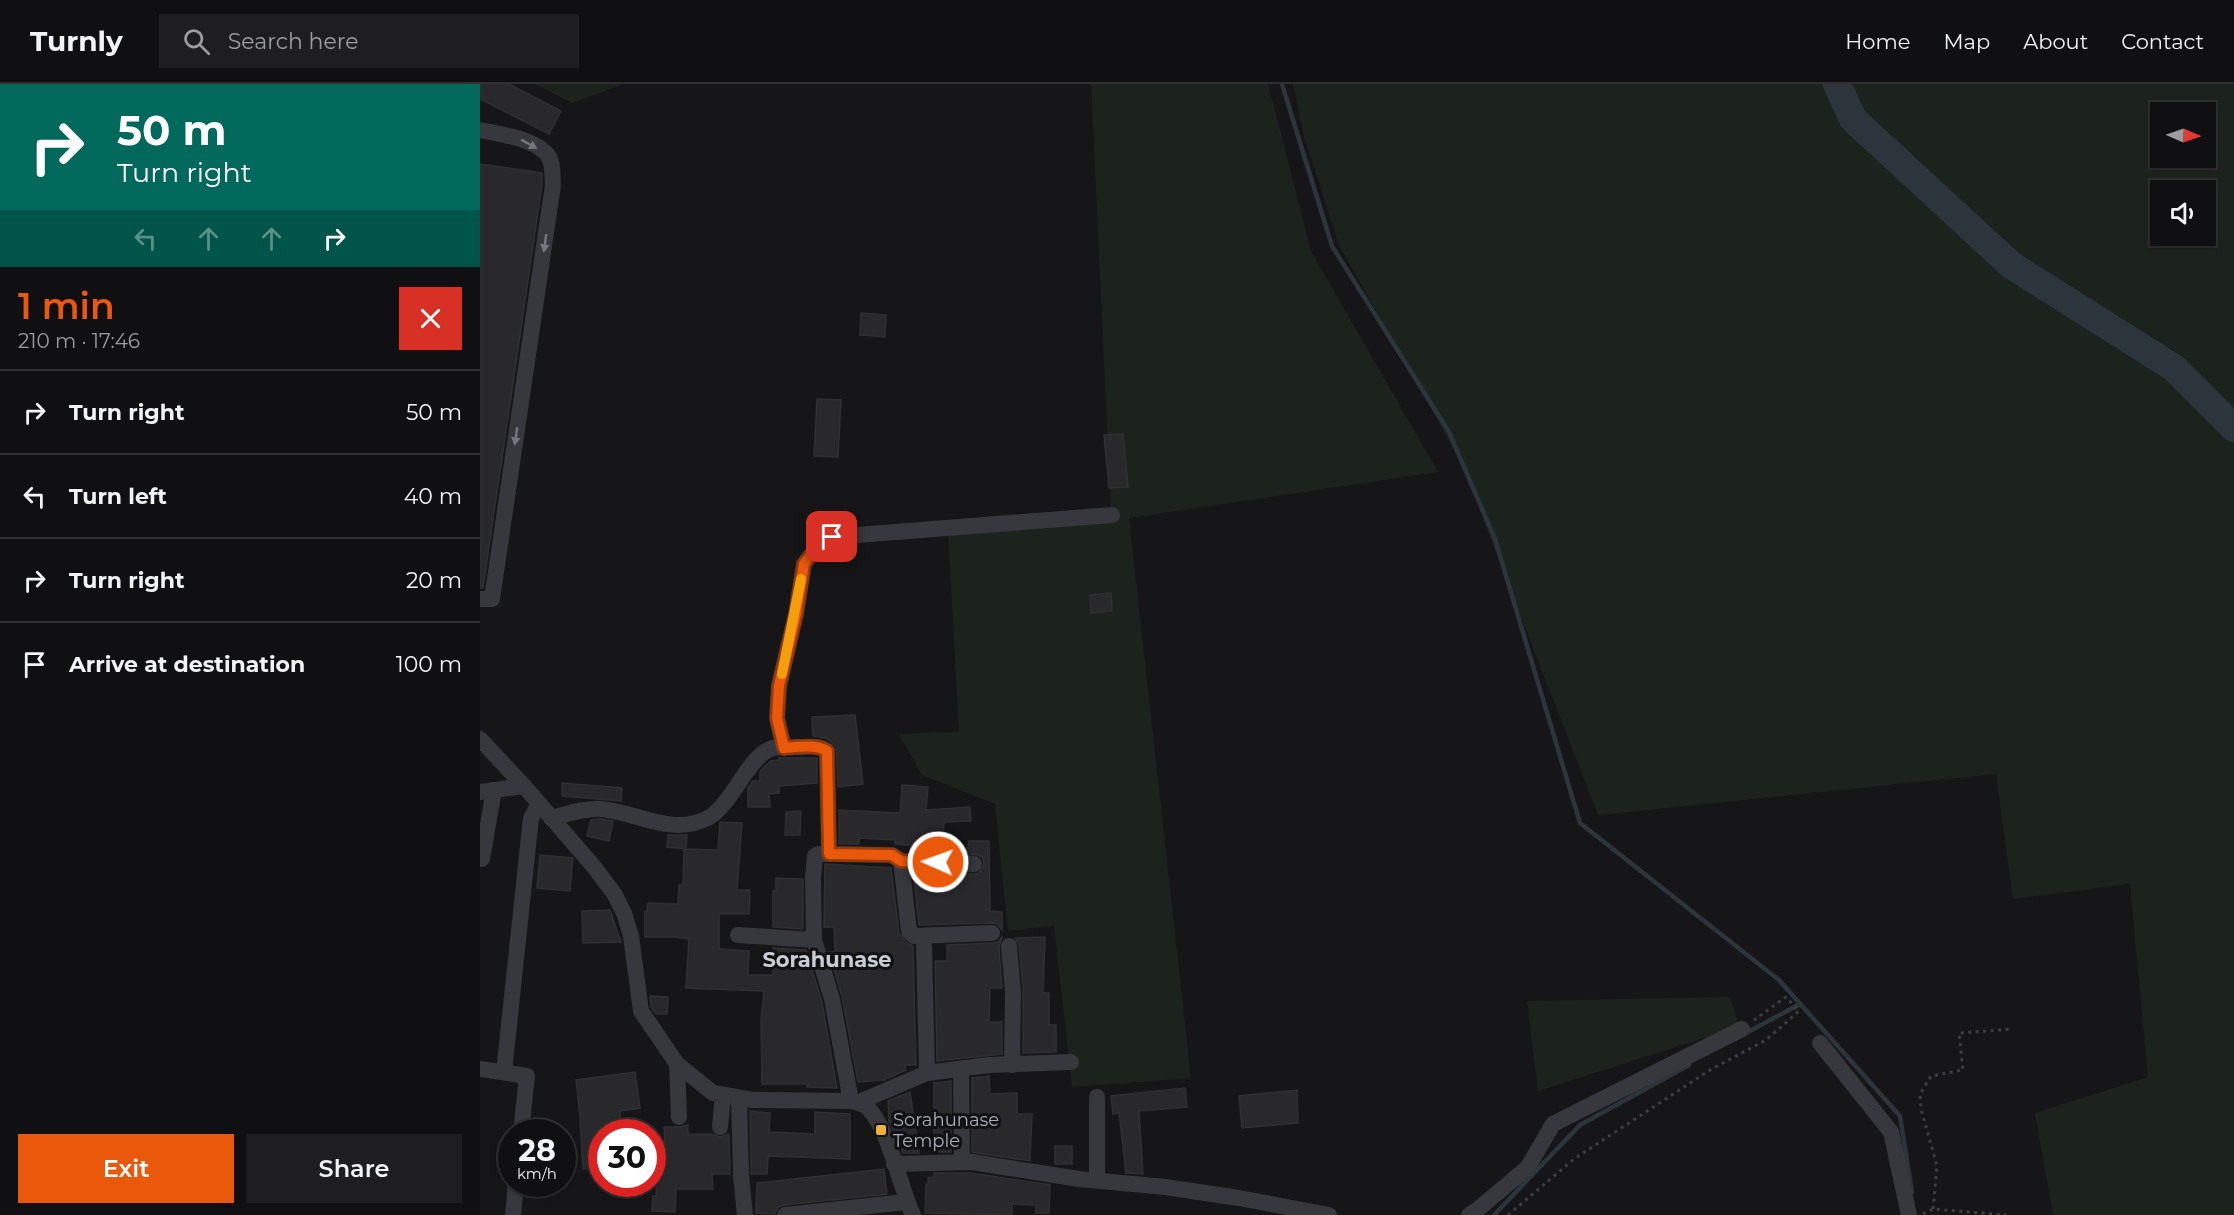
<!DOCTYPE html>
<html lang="en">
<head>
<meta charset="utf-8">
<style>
	:root { --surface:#101012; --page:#1e1e20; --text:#f1f3f6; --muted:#9c9d9f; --line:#303032; --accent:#ea580c }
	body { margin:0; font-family:Montserrat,sans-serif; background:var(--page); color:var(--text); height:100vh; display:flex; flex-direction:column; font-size:22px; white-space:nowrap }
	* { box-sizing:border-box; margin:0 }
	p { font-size:20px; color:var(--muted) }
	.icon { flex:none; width:33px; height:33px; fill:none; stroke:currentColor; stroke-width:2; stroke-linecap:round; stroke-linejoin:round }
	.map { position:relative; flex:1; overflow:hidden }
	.side { display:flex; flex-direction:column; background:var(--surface); width:480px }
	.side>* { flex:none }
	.top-card { background:#00695c; color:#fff; overflow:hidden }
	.needle { width:39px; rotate:92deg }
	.tools { position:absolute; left:1670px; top:18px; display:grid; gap:12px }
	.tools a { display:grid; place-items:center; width:66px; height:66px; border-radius:0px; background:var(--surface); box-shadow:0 2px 4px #0004,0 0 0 2px var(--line); font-size:30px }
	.speed { position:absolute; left:18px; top:1035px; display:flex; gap:12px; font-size:30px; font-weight:700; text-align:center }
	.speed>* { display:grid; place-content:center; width:78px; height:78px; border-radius:50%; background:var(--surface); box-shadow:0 2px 4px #0004,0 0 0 2px var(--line); line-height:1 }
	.speed small { font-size:15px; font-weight:400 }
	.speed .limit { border:9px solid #d22; background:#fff; color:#111 }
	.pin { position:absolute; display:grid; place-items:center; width:51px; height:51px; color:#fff; margin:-26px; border-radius:12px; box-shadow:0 3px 9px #0006 }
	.me { position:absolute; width:66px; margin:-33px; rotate:272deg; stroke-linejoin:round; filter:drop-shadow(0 0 4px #0008) }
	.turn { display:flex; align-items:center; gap:21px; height:126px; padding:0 18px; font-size:27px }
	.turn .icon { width:78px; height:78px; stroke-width:2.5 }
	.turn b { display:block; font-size:42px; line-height:51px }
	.lanes { display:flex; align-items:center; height:57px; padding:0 18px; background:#0003; justify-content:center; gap:30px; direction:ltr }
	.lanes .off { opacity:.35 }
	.round { display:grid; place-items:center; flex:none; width:63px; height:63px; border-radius:0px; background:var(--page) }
	.head { display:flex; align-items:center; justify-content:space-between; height:102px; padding:0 18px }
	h1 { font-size:36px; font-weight:600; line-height:45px; color:var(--accent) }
	.cta { display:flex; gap:12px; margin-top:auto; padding:12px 18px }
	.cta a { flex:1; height:69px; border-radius:0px; background:var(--accent); color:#fff; font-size:24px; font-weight:600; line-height:69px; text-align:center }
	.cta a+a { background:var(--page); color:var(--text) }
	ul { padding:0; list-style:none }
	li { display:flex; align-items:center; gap:18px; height:84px; padding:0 18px; border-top:2px solid var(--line) }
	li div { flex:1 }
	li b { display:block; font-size:22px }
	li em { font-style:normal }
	header { display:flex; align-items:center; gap:36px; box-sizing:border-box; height:84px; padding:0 30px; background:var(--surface); border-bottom:2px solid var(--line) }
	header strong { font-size:28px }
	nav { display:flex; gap:33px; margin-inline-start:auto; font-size:21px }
	.search { width:420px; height:54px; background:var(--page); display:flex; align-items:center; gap:15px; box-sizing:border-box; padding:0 21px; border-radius:0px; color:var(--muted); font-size:22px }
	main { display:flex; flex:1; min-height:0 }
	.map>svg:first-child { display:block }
	.green { fill:#1c231d; fill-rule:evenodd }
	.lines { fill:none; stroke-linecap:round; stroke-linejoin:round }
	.stream { stroke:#2c353c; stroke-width:4.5 }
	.river { stroke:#2c353c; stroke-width:28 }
	.building { fill:#29292c; stroke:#303034; stroke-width:1.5 }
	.path { stroke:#3d3f44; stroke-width:3; stroke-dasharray:3 4.5; stroke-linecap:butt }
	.minor { stroke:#37383d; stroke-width:16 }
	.oneway { fill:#757881 }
	.route-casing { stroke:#983908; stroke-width:15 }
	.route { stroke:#ea580c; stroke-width:10 }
	.slow { stroke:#f59e0b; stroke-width:10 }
	.poi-dot { fill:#f2b134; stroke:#111113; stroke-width:2 }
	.labels { text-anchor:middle; stroke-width:6; stroke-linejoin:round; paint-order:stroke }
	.poi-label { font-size:18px; fill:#a8adb8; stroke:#111113; text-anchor:start }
	.quarter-label { font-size:21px; font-weight:bold; fill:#c9ccd4; stroke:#111113 }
</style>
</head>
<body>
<header>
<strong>Turnly</strong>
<div class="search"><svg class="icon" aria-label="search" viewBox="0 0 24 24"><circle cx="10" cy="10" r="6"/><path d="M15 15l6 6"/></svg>Search here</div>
<nav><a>Home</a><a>Map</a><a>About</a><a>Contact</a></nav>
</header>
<main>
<section class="side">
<div class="top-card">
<div class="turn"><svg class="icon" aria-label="right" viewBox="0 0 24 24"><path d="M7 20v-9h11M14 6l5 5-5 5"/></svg><div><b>50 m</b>Turn right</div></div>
<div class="lanes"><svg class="icon off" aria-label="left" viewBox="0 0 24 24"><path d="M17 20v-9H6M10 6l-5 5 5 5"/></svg><svg class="icon off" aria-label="ahead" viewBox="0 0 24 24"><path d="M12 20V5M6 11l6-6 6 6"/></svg><svg class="icon off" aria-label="ahead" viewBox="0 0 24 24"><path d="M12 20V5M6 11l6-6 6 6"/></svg><svg class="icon" aria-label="right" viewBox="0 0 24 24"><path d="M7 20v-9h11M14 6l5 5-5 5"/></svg></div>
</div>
<div class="head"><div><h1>1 min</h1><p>210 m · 17:46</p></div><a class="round" style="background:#d93025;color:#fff"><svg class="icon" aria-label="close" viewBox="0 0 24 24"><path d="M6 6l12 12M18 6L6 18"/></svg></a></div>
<ul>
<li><svg class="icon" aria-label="right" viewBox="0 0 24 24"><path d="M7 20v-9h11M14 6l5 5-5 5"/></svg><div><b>Turn right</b></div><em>50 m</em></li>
<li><svg class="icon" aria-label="left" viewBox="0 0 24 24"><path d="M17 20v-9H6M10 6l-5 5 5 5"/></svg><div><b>Turn left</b></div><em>40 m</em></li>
<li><svg class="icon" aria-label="right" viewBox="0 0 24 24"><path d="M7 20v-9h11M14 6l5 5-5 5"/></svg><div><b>Turn right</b></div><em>20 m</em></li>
<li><svg class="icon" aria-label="arrive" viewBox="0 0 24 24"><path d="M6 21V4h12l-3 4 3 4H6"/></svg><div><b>Arrive at destination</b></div><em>100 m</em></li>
</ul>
<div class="cta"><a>Exit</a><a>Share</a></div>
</section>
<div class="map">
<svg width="1754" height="1131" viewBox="0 0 1754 1131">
	<rect width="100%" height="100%" fill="#161618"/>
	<g class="green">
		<path d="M55,0H144L92,19Z"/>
		<path d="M611,0H788L831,167L958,388L649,434L711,994L592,1003L574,842L528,847L515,720L442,691L419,650L479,648L468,445L631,426Z"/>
		<path d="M813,0H1754V1131H1573L1555,1029L1668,993L1650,800L1533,815L1516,690L1118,731L980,376L859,161L824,53ZM1725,28V74H1680V28ZM1725,106V152H1680V106Z"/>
		<path d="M1250,913L1259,943L1058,1007L1047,917Z"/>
	</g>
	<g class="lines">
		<g class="stream">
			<path d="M802,0L852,162L969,348L1015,455L1100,739L1299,896L1420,1032L1432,1108"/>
			<path d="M1266,949L1320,920"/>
			<path d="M1014,1131L1100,1041L1209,981"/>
		</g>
		<path class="river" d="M1357,0L1373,35L1531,181L1694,284L1754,344"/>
	</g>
	<g class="building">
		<path d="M0,0H29L81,27L69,50L0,15Z"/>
		<path d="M0,80L62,89V101L3,504H0Z"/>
		<path d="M381,229L406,231L405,253L380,251Z"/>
		<path d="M337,315L361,316L358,373L334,372Z"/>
		<path d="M643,350L648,403L629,404L624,351Z"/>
		<path d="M631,509L632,527L611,529L610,511Z"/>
		<path d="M375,631L383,700L358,703L356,663L348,655L333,652L332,633Z"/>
		<path d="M299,674H337V699L299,702V709L289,710L290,723H268V704L273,697H280V688L284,683L291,677L299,676Z"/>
		<path d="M82,699L142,704L141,717L82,712Z"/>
		<path d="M422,701L448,703L446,726L490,723L491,737L464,738L463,762L488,764L489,757H509L510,827L522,828V846L517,840L512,839L439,841L433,788L498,790L504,781L503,775L499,771L430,767V761L415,760V756L379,754V760H359V726L420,729Z"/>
		<path d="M321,727L320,751H305L306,728Z"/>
		<path d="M119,735L133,737L129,757L107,752L111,736Z"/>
		<path d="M240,738L262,739L257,806H270L269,830H239V865L269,867L268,891H293V864L326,866L342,918L357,1004L327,1003L328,1000H282L281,937L284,907L206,904L209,855L196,853H165V827H167L168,819L198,820L199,801H203L204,765L238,766Z"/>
		<path d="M188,751H207L206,765L187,763Z"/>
		<path d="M60,771L93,774L90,807L57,804Z"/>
		<path d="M345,780L411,784L419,849L427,859L433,862L436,981H425L426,986L404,996L378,998L362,913L349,868H355L354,843H344Z"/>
		<path d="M296,794L323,795V845L293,843V807H296Z"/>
		<path d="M130,826L141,858L103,859L102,827Z"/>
		<path d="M522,853V854L519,863L522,904H510L509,938H522V970L457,977L455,877H467V861L512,859L518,858Z"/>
		<path d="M565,853L563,909H569V941H576V968L543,969V905L539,861L535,854Z"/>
		<path d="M170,912L188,913L187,930H176L171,923Z"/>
		<path d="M155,988L160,1024L140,1027L141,1048H122V1084L103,1085L100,1033L96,996Z"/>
		<path d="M509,992L510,1010L537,1009V1030H552L550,1077L492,1068V994Z"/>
		<path d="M471,997V1068H454V999Z"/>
		<path d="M705,1004L707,1023L659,1027L663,1090L646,1089L639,1029L633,1030L631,1012Z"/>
		<path d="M817,1006L818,1039L762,1044L759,1012Z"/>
		<path d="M430,1008L439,1069H423L409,1037L408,1017Z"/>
		<path d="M270,1027L290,1029L289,1048L335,1050V1028L370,1030V1075L288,1072L287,1090H271Z"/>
		<path d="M208,1041V1050H232L240,1053L249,1050L250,1090H232L233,1105H196L195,1128L172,1127L173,1112H176L177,1086H186L184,1043H200Z"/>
		<rect x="575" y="1062" width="17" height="18"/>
		<path d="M404,1085L407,1110L304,1121L298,1123L295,1130L276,1129L277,1099Z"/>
		<path d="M454,1089H491L570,1101L569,1129H556V1121L532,1120V1131L445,1129L446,1100H448V1094L454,1093Z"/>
	</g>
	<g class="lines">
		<g class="path">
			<path d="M1453,1125L1457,1082L1441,1025L1440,1010L1451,992L1483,986L1479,949L1533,945"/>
			<path d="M1443,1130L1453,1125L1526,1131"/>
			<path d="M1028,1131L1094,1075L1230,986L1286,956L1319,927L1306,913L1274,936"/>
		</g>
		<g class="minor">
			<path d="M0,46C20,50 51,54 66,69C74,77 72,91 73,101L12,515H0"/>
			<path d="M0,655L44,702L115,784L135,811L144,829L151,852L161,927L197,980L233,1009L273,1016L371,1017C377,1018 383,1019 388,1024C410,1047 419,1101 433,1131"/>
			<path d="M304,664L297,635L299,602L316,529L324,480L340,459L352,453L632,431"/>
			<path d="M0,708L44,702"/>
			<path d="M71,734C87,730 103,724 120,725C155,727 191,753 228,734C252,721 269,670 293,664C302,662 312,664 321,663C330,663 340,661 347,667L349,770"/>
			<path d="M2,775L14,706"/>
			<path d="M421,777L494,780"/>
			<path d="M258,851L334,856"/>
			<path d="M444,862L447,989"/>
			<path d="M529,862L533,908L532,981"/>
			<path d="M1340,959L1411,1048L1429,1131"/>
			<path d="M197,980L199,1033"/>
			<path d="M0,985L47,992L41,1048"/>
			<path d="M481,985L482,1078"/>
			<path d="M24,988L51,734L59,720"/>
			<path d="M617,1013V1096"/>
			<path d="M259,1014L261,1091L265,1131"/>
			<path d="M371,1017L352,915L334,856L333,793L335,772L339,770H349L412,771L421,777L429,847L434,852L512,849"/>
			<path d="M379,1018L447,989L509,981L591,978"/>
			<path d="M240,1043L243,1011"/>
			<path d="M414,1080L492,1078L599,1095L685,1103L759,1114L849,1131"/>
			<path d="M33,1131L36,1100"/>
			<path d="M305,1131L426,1118"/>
			<path d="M989,1131L997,1126L1048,1083L1073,1040L1262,945"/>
		</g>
	</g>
	<defs><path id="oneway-solid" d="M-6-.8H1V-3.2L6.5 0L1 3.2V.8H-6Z" transform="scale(1.5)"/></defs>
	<g class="oneway">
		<use href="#oneway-solid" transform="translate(49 60) rotate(29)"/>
		<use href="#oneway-solid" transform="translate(65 159) rotate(98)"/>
		<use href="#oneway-solid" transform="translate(36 352) rotate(98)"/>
	</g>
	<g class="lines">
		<defs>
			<path id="route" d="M352,453L340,459L324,480L316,530L299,602L297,634L304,664C318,663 336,660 347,667L349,770L412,771L421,777L458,778"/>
		</defs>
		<use href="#route" class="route-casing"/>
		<use href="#route" class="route"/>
		<path class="slow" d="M302,590L321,495"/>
	</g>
	<rect class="poi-dot" x="395" y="1040" width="12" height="12" rx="3"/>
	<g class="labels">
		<g class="poi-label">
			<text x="413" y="1042">Sorahunase<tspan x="413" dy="21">Temple</tspan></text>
		</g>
		<g class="quarter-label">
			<text x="347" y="883">Sorahunase</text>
		</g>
	</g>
</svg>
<div class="tools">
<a><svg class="needle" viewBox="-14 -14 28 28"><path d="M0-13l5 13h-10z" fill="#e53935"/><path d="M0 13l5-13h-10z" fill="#9c9d9f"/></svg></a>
<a><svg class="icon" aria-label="sound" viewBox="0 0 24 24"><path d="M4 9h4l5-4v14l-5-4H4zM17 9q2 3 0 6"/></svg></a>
</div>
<div class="speed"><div>28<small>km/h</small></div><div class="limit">30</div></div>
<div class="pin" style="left:352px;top:453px;background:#d93025"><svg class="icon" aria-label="arrive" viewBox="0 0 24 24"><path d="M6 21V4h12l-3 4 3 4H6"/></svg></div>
<svg class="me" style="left:458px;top:778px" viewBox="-20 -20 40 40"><circle r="17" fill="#ea580c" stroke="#fff" stroke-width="3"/><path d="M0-11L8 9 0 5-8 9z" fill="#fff"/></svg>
</div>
</main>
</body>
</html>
